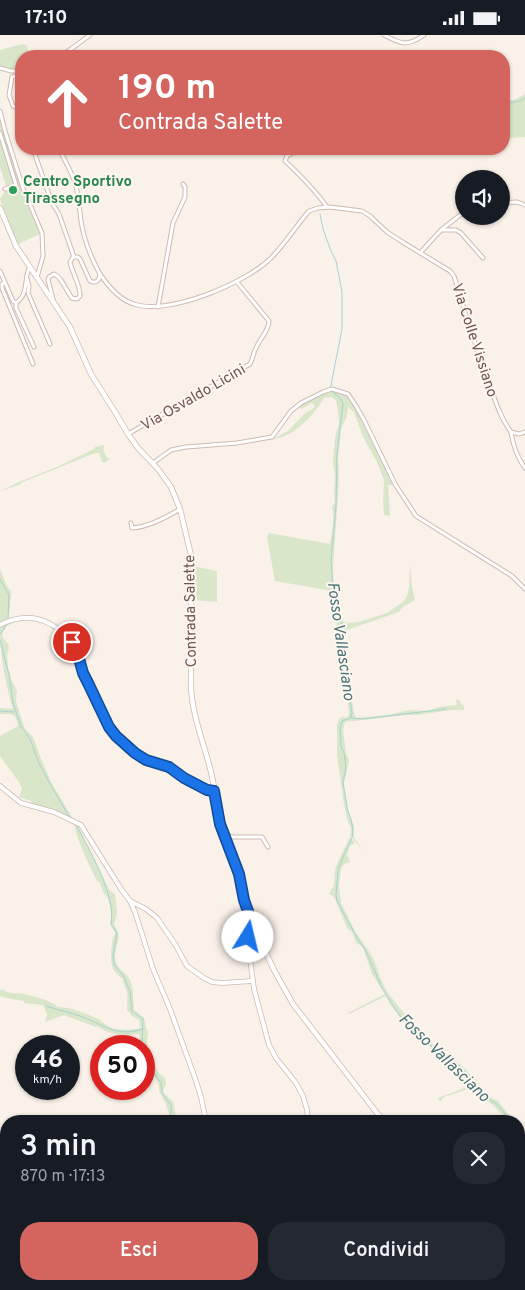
<!DOCTYPE html>
<html lang="it">
<head>
<meta charset="utf-8">
<style>
	:root { --surface:#171b24; --page:#242831; --text:#f1f3f6; --muted:#9ea1a6; --accent:#d4655e }
	body { margin:0; font-family:Overpass,sans-serif; background:var(--page); color:var(--text); height:100vh; display:flex; flex-direction:column; font-size:19px; white-space:nowrap }
	* { box-sizing:border-box; margin:0 }
	p { font-size:16px; color:var(--muted) }
	.icon { flex:none; width:28px; height:28px; fill:none; stroke:currentColor; stroke-width:2; stroke-linecap:round; stroke-linejoin:round }
	.map { position:relative; flex:1; overflow:hidden }
	.details { position:absolute; left:0px; top:1080px; width:525px; height:175px; display:flex; flex-direction:column; background:var(--surface); border-radius:20px 20px 0 0; box-shadow:0 1px 4px #0004 }
	.details>* { flex:none }
	.hud { position:absolute; left:15px; top:15px; width:495px; height:105px; border-radius:20px; box-shadow:0 1px 4px #0004; background:#d4655e; color:#fff; overflow:hidden }
	.buttons { position:absolute; left:455px; top:135px; display:grid; gap:10px }
	.buttons a { display:grid; place-items:center; width:55px; height:55px; border-radius:50%; background:var(--surface); box-shadow:0 1px 4px #0004; font-size:25px }
	.speed { position:absolute; left:15px; top:1000px; display:flex; gap:10px; font-size:25px; font-weight:700; text-align:center }
	.speed>* { display:grid; place-content:center; width:65px; height:65px; border-radius:50%; background:var(--surface); box-shadow:0 1px 4px #0004; line-height:1 }
	.speed small { font-size:12px; font-weight:400 }
	.speed .limit { border:8px solid #d22; background:#fff; color:#111 }
	.pin { position:absolute; display:grid; place-items:center; width:42px; height:42px; color:#fff; margin:-21px; border:2px solid #fff; border-radius:50%; box-shadow:0 1px 5px #0007 }
	.me { position:absolute; width:55px; margin:-28px; rotate:9deg; stroke-linejoin:round; filter:drop-shadow(0 0 4px #0008) }
	.turn { display:flex; align-items:center; gap:18px; height:105px; padding:0 20px; font-size:22px }
	.turn .icon { width:65px; height:65px; stroke-width:2.5 }
	.turn b { display:block; font-size:35px; line-height:42px }
	.round { display:grid; place-items:center; flex:none; width:52px; height:52px; border-radius:20px; background:var(--page) }
	.headline { display:flex; align-items:center; justify-content:space-between; height:85px; padding:0 20px }
	h1 { font-size:30px; font-weight:600; line-height:38px }
	.button { display:flex; gap:10px; margin-top:auto; padding:10px 20px }
	.button a { flex:1; height:58px; border-radius:20px; background:var(--accent); color:#fff; font-size:20px; font-weight:600; line-height:58px; text-align:center }
	.button a+a { background:var(--page); color:var(--text) }
	.status { display:flex; justify-content:space-between; align-items:center; height:35px; padding:0 25px; background:var(--surface); direction:ltr }
	.status svg { height:14px; fill:currentColor }
	.map>svg:first-child { display:block }
	.green { fill:#dae6c9 }
	.lines { fill:none; stroke-linecap:round; stroke-linejoin:round }
	.stream { stroke:#a7d2d1; stroke-width:1 }
	.minor-casing { stroke:#cdbab3; stroke-width:5 }
	.tertiary-casing { stroke:#cdbab3; stroke-width:5.5 }
	.secondary-casing { stroke:#cfb9b1; stroke-width:6 }
	.minor { stroke:#fff; stroke-width:3 }
	.tertiary { stroke:#fff; stroke-width:4 }
	.secondary { stroke:#fff; stroke-width:4.5 }
	.route-casing { stroke:#114b97; stroke-width:12 }
	.route { stroke:#1a73e8; stroke-width:9 }
	.leisure-dot { fill:#2e9e5b; stroke:#fdf5ef; stroke-width:2 }
	.labels { text-anchor:middle; stroke-width:4; stroke-linejoin:round; paint-order:stroke }
	.leisure-label { font-size:15px; font-weight:bold; fill:#27864d; stroke:#fdf5ef; text-anchor:start }
	.street-label { font-size:15px; fill:#715650; stroke:#fdf5ef }
	.water-label { font-size:16px; font-style:italic; fill:#467475; stroke:#fdf5ef }
</style>
</head>
<body>
<div class="status"><b>17:10</b><svg viewBox="0 0 49 12"><path d="M0 12V9h3v3zM5 12V6h3v6zM10 12V3h3v9zM15 12V0h3v12zM26 1h20v11H26zM47 4h2v5h-2z"/></svg></div>
<div class="map">
<svg width="525" height="1255" viewBox="0 0 525 1255">
	<rect width="100%" height="100%" fill="#faf1e9"/>
	<g class="green">
		<path d="M22,9L27,10L29,21H21V34H11L0,31V15Z"/>
		<path d="M525,59V102L504,104V66L514,65Z"/>
		<path d="M0,84L23,153L21,154L40,199L18,209L0,164L7,153L0,132Z"/>
		<path d="M335,356L346,359L354,371L381,423L393,450H388L390,481L384,480L383,467L384,445L377,427L363,402L354,377L348,372L347,381L341,394L338,423L339,446L336,489L333,531L334,555L343,586L346,588L358,587L381,580L387,578L404,566C411,558 409,540 410,529L412,552L415,565L403,572L399,577L347,595L344,606V617L354,679L356,683L387,680L410,675L427,676L439,672L456,670L457,668L456,666L458,664L464,672V675H452L417,680H405L345,687L343,695L346,718L349,725L344,748L345,756L348,776L354,791V802L363,816L350,800L351,793L347,784L344,769L337,719V690L339,684L342,682L346,683L349,680C348,662 343,644 341,626L339,625C343,610 338,599 336,585C335,580 336,576 336,572C336,567 334,561 332,556L275,546L267,502L269,498L330,509C332,496 335,484 332,471L335,468L334,458L335,440L333,430L335,402L339,388L338,376L336,365L331,362L324,363C320,370 315,376 310,382C298,393 290,402 273,404C279,400 289,397 293,391C299,384 305,377 314,373L315,371L312,368L302,374L300,373L299,370C311,365 322,358 335,356Z"/>
		<path d="M103,410L104,411C103,415 105,422 109,424L113,422L104,428L102,427L99,418H95L23,447L19,450L0,456L19,447L59,431L94,414L95,412Z"/>
		<path d="M193,531L217,536V567L193,565Z"/>
		<path d="M0,534L6,549L11,557L9,583L0,588Z"/>
		<path d="M14,586L15,587L8,590L5,593L2,600L3,603L8,609L9,613L7,620L8,632L11,644L17,656L16,666L19,676L25,694L33,702L35,707L40,721L51,747L73,784L31,769V766L19,762L22,754L19,747L0,721V701L18,691C16,677 12,679 0,679V673L13,674C5,647 0,620 0,592L5,589Z"/>
		<path d="M74,788L77,789L109,855L115,859L117,878L114,890C125,902 112,914 116,928C119,935 125,937 129,943C134,952 133,965 134,975L143,982L145,986L146,993L148,997L147,1007L149,1025L159,1038L165,1043L166,1048L163,1057L173,1067L177,1086H171L166,1069L159,1056C161,1045 148,1038 145,1028C143,1023 144,1016 144,1011H141L139,999C124,1000 110,1001 97,991L96,992L64,980L45,987L47,979L43,970L24,968V966L6,963L0,961V956L2,954C8,960 17,957 25,959C37,963 48,964 58,972C73,973 82,977 96,983C101,985 104,989 109,992C119,996 130,995 140,993L139,985L132,981L127,975C127,969 128,962 127,957C126,952 123,949 123,944C120,941 116,939 114,935C109,928 111,906 115,898L110,889L112,879L108,863L104,859L100,848L97,846C88,827 78,809 74,788Z"/>
		<path d="M350,802L355,808L350,811L347,819L350,827L344,829L341,833L339,850L341,868L356,898L367,913L372,921L377,933L379,940L387,957L403,977L412,991L442,1018L448,1023L454,1024L477,1045L476,1046C482,1053 488,1063 497,1065L514,1086H507L494,1071L488,1066L481,1058L474,1053L468,1054L444,1062L440,1067L438,1063L467,1052V1048L449,1032L453,1029L443,1026L430,1012L422,1010L389,968L386,961L349,979L348,978L385,959L372,939L363,913L360,910L356,908L352,897L347,893L337,868L333,861L329,859L334,850L335,835L338,827Z"/>
	</g>
	<g class="lines">
		<g class="stream">
			<path d="M504,69L519,66L525,63"/>
			<path d="M320,179L323,194L331,216L336,226L342,257V294L330,355L340,363L343,368L337,419L336,471L331,525L333,555L342,592V609L344,626L352,678L351,683L342,686L340,694L341,711L344,718L346,732L343,748L348,777L351,784L353,796L352,803L343,822L338,836L336,860L337,866L356,901L366,916L382,953L402,984L444,1023L457,1028L463,1034L490,1065L497,1069L511,1086"/>
			<path d="M0,544L9,560L8,583"/>
			<path d="M0,599L6,591"/>
			<path d="M0,605L9,640L13,668L21,691L30,704L39,728L49,747L70,783"/>
			<path d="M0,676L14,677"/>
			<path d="M353,683L363,684L446,674"/>
			<path d="M76,789C90,817 116,859 111,889L117,898L113,921L114,929L118,935L123,940L130,957L132,976L143,984L142,1011"/>
			<path d="M46,971C57,975 69,977 80,981C103,989 116,1003 143,994"/>
			<path d="M144,1017L148,1029L161,1048L162,1058L171,1070V1081L173,1086"/>
			<path d="M519,1095L525,1103"/>
			<path d="M161,1249V1255"/>
		</g>
		<defs>
			<g id="minor">
				<path d="M384,0C401,9 407,12 424,0"/>
				<path d="M60,21C71,15 80,7 90,0"/>
				<path d="M0,33L11,36H21"/>
				<path d="M21,42L15,41L12,42L9,60L13,71L17,73L21,70"/>
				<path d="M0,76L5,96L23,153L42,198L43,221L37,242"/>
				<path d="M0,98L16,150L5,154"/>
				<path d="M33,114L52,168L59,179L74,222"/>
				<path d="M59,114C64,124 70,134 74,145C79,158 79,172 81,186C84,205 91,223 100,239C108,251 120,265 134,269C168,281 246,248 271,223C285,209 296,191 309,176L318,173L330,172L362,176L370,181L387,197L404,208L450,236L454,241C465,277 476,313 489,348C495,365 500,382 511,397L519,399L525,397"/>
				<path d="M300,114L287,121L285,126C300,140 315,155 327,172"/>
				<path d="M501,168L517,167L525,170"/>
				<path d="M442,195H456L461,198L483,223"/>
				<path d="M420,218L441,195L464,177"/>
				<path d="M0,236L13,266L16,268"/>
				<path d="M27,244L29,251L28,258L50,309"/>
				<path d="M5,248L2,249V253L33,329"/>
				<path d="M53,264L48,245L49,242L54,239C62,242 66,256 72,263L77,264L80,261C81,252 72,237 70,227L73,222H78L80,224L90,246C96,249 100,245 100,239"/>
				<path d="M16,268V273L34,312"/>
				<path d="M16,268C30,258 23,242 30,232"/>
				<path d="M158,272L173,188L185,162V152L183,149"/>
				<path d="M511,397C513,411 517,422 525,433"/>
				<path d="M128,399L250,329C253,324 253,318 256,313C260,303 269,296 269,286L237,247"/>
				<path d="M153,428L171,415L186,412L237,408L272,402L291,376L301,368L323,357L332,354L348,359L356,371L364,385L395,449L416,481L512,541L525,554"/>
				<path d="M131,488L132,493C147,492 167,482 180,474"/>
				<path d="M224,800L233,802H262L268,812"/>
			</g>
			<g id="tertiary">
				<path d="M0,590C23,578 44,581 63,598C67,601 71,604 74,609C79,617 80,628 83,637C89,654 105,688 116,701C126,713 139,723 153,728C159,729 166,730 171,733C176,735 179,740 183,743C191,748 204,756 214,756"/>
				<path d="M0,751L21,768L54,777L81,790L121,854L130,866L135,877L153,934L170,974L195,1043L201,1062L206,1086"/>
				<path d="M130,866L146,874L157,883L175,909L187,931L204,943L212,947L222,948L252,946"/>
				<path d="M249,903L248,909L254,954L269,1010L276,1023L296,1048L303,1061L307,1075L308,1086"/>
				<path d="M254,1249L257,1255"/>
				<path d="M355,1255V1249"/>
			</g>
			<g id="secondary">
				<path d="M0,173L16,211L70,292L91,339L115,377L128,399L138,413L158,434L171,452L180,474L191,520V651C192,681 204,708 211,737C215,753 216,770 220,786C224,805 234,822 240,840C245,860 245,881 248,901"/>
				<path d="M247,876L256,899"/>
				<circle cx="253" cy="902" r="4"/>
				<path d="M257,901L261,907L274,935L293,969L377,1078L385,1086"/>
				<path d="M519,1236H525"/>
			</g>
		</defs>
		<use href="#minor" class="minor-casing"/>
		<use href="#tertiary" class="tertiary-casing"/>
		<use href="#secondary" class="secondary-casing"/>
		<use href="#minor" class="minor"/>
		<use href="#tertiary" class="tertiary"/>
		<use href="#secondary" class="secondary"/>
	</g>
	<g class="lines">
		<defs>
			<path id="route" d="M72,607L78,620L83,638L89,650L109,692L116,701L135,718L146,725L169,732L184,743L207,755L214,756L220,789L239,839L244,865L255,896L256,899L254,898H251L248,902"/>
		</defs>
		<use href="#route" class="route-casing"/>
		<use href="#route" class="route"/>
	</g>
	<circle class="leisure-dot" cx="13" cy="155" r="5"/>
	<g class="labels">
		<g class="leisure-label">
			<text x="23" y="151">Centro Sportivo<tspan x="23" dy="17">Tirassegno</tspan></text>
		</g>
		<g class="street-label">
			<text transform="translate(475 305) rotate(72)" y="5">Via Colle Vissiano</text>
			<text transform="translate(193 362) rotate(-30)" y="5">Via Osvaldo Licini</text>
			<text transform="translate(190 576) rotate(-91)" y="5">Contrada Salette</text>
		</g>
		<g class="water-label">
			<text transform="translate(342 606) rotate(82)" y="6">Fosso Vallasciano</text>
			<text transform="translate(445 1022) rotate(44)" y="6">Fosso Vallasciano</text>
		</g>
	</g>
</svg>
<div class="buttons">
<a><svg class="icon" aria-label="sound" viewBox="0 0 24 24"><path d="M4 9h4l5-4v14l-5-4H4zM17 9q2 3 0 6"/></svg></a>
</div>
<div class="speed"><div>46<small>km/h</small></div><div class="limit">50</div></div>
<div class="pin" style="left:72px;top:607px;background:#d93025"><svg class="icon" aria-label="arrive" viewBox="0 0 24 24"><path d="M6 21V4h12l-3 4 3 4H6"/></svg></div>
<svg class="me" style="left:248px;top:902px" viewBox="-20 -20 40 40"><circle r="19" fill="#fff"/><path d="M0-13L10 11 0 6-10 11z" fill="#1a73e8"/></svg>
<div class="hud">
<div class="turn"><svg class="icon" aria-label="ahead" viewBox="0 0 24 24"><path d="M12 20V5M6 11l6-6 6 6"/></svg><div><b>190 m</b>Contrada Salette</div></div>
</div>
<section class="details">
<div class="headline"><div><h1>3 min</h1><p>870 m · 17:13</p></div><a class="round"><svg class="icon" aria-label="close" viewBox="0 0 24 24"><path d="M6 6l12 12M18 6L6 18"/></svg></a></div>
<div class="button"><a>Esci</a><a>Condividi</a></div>
</section>
</div>
</body>
</html>
